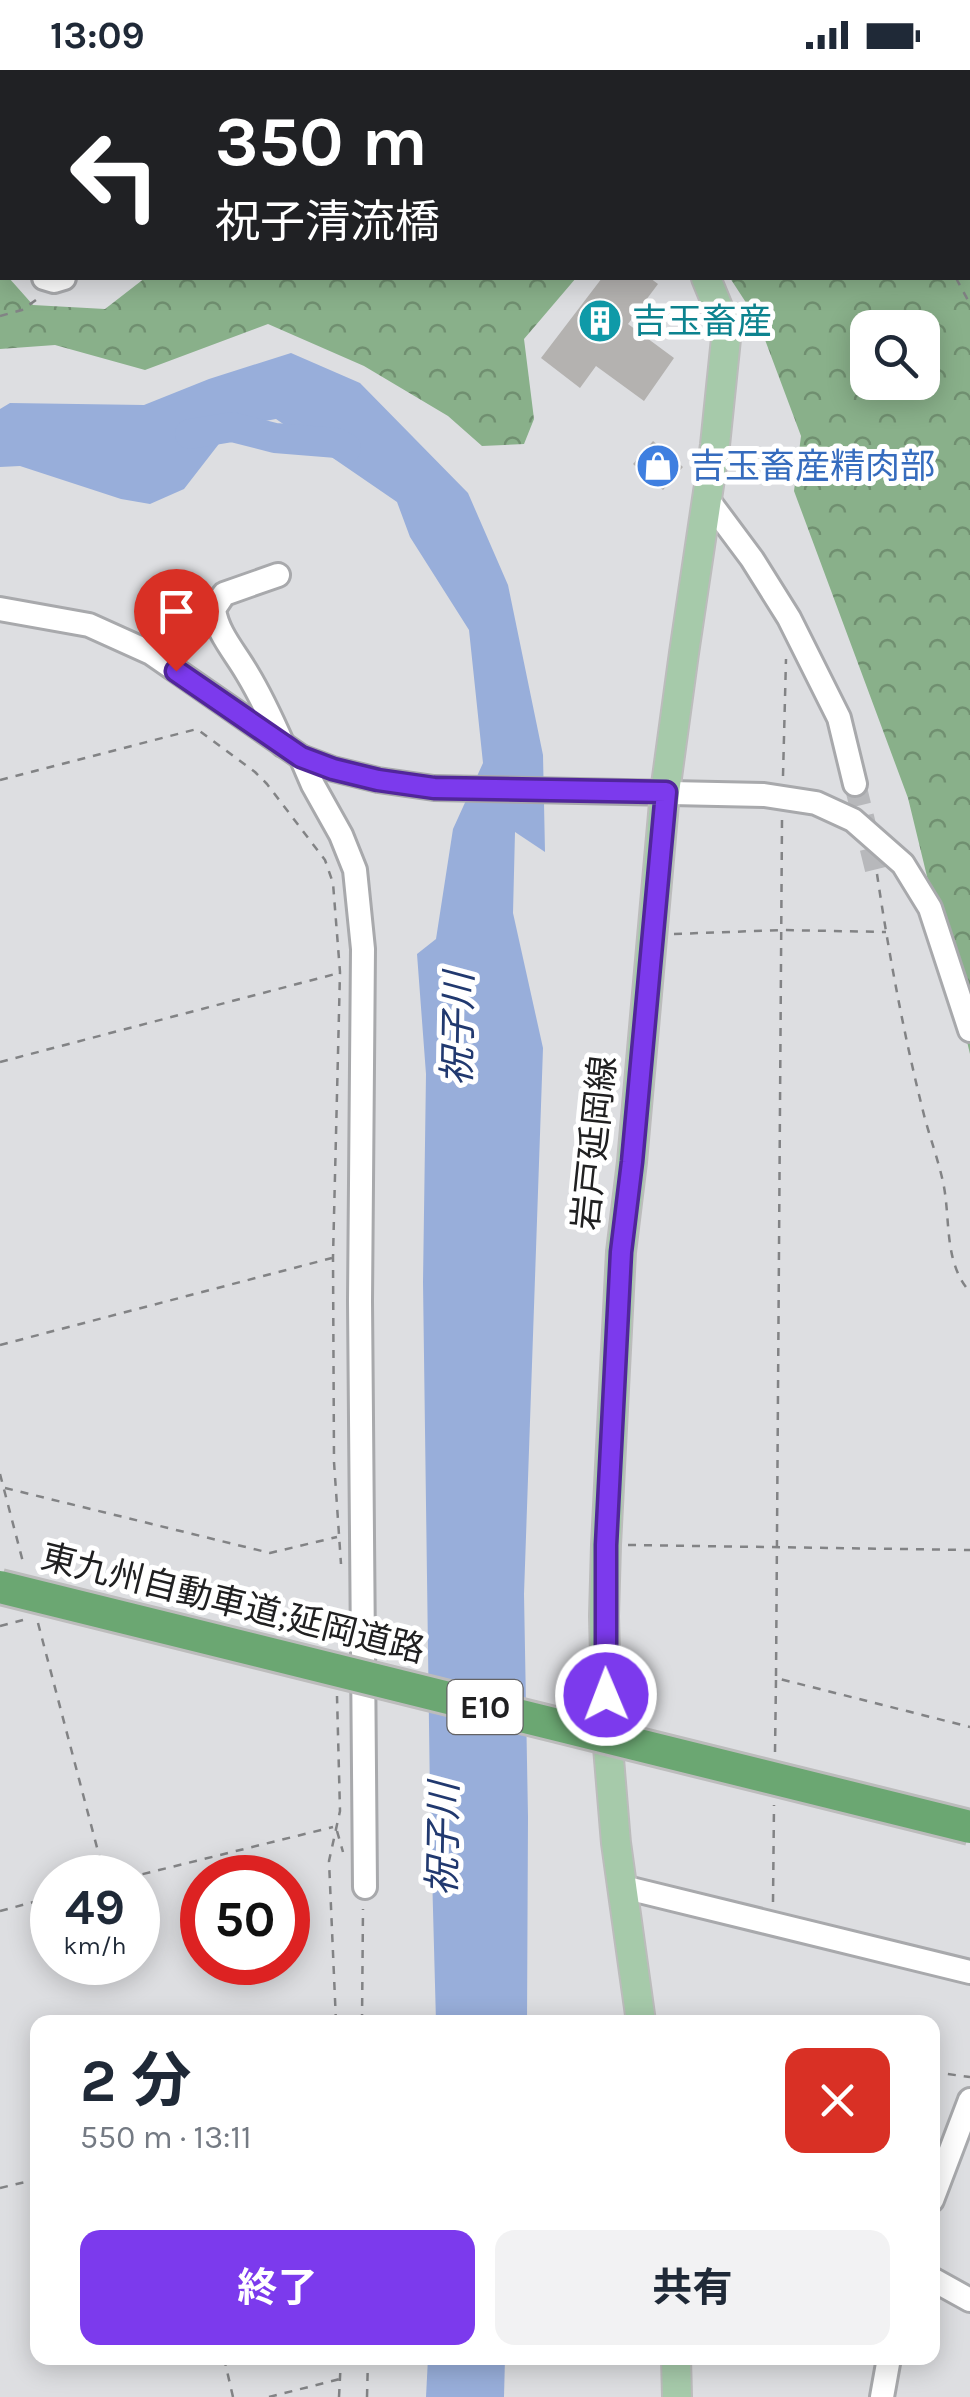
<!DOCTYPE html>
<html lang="ja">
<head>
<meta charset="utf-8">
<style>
	:root { --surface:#fff; --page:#f2f2f3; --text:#1f2937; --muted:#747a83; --accent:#7c3aed }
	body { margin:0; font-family:Karla,"Noto Sans JP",sans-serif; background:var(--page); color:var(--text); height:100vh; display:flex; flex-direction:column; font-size:38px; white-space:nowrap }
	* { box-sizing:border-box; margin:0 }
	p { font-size:32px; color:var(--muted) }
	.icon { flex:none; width:55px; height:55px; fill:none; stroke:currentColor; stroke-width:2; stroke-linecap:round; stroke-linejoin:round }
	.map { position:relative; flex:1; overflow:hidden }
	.drawer { position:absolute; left:30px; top:1945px; width:910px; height:350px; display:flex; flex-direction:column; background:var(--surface); border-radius:20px; box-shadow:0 5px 25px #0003 }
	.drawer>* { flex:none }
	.hud { position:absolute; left:0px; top:0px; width:970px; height:210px; box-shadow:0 5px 25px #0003; background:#202124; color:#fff; overflow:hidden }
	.buttons { position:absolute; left:850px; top:240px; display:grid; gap:20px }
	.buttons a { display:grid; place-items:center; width:90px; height:90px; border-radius:20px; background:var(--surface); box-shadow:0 5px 25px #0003; font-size:50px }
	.speed { position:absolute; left:30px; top:1785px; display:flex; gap:20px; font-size:50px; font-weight:700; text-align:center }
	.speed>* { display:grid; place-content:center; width:130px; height:130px; border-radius:50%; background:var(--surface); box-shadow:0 5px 25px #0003; line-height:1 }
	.speed small { font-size:25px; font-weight:400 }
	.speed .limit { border:15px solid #d22; background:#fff; color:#111 }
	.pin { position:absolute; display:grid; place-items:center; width:85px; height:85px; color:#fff; margin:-102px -42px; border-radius:50% 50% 50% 0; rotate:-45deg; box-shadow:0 0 10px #0007 }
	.pin .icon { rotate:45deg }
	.me { position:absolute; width:110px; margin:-55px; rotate:359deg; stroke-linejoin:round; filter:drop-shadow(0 0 8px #0008) }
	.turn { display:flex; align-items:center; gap:35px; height:210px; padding:0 50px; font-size:45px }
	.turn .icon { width:130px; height:130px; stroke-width:2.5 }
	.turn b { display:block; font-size:70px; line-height:85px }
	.round { display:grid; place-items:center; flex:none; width:105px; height:105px; border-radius:20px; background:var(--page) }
	.overview { display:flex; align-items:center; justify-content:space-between; height:170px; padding:0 50px }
	h1 { font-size:60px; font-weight:700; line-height:75px }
	.button { display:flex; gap:20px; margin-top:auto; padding:20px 50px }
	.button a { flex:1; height:115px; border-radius:20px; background:var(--accent); color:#fff; font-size:40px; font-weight:700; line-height:115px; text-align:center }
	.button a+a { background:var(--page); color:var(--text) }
	.status { display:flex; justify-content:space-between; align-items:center; height:70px; padding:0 50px; background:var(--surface); direction:ltr }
	.status svg { height:28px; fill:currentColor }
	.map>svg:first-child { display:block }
	.forest { fill:url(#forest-crowns); fill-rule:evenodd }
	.water { fill:#98aeda }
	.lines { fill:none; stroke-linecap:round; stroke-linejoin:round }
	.river { stroke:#98aeda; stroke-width:30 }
	.building { fill:#b4b2b0 }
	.minor-tunnel { stroke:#b7b8bb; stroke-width:22; stroke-dasharray:22 11; stroke-linecap:butt }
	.minor-casing { stroke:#a8a9ac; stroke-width:28 }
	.major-casing { stroke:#bcbcbc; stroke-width:32 }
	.path { stroke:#828385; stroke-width:2.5; stroke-dasharray:8 8; stroke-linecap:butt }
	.minor { stroke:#fff; stroke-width:22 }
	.major { stroke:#a6caaa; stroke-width:28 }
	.highway-bridge-casing { stroke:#bcbcbc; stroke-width:38; stroke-linecap:butt }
	.highway-bridge { stroke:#6ba772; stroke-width:32 }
	.route-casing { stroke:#51269a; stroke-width:25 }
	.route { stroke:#7c3aed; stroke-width:18 }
	.labels { text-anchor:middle; stroke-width:10; stroke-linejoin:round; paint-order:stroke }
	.shield { fill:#fff; stroke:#636364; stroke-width:2.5 }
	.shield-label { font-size:32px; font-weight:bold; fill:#202021 }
	.culture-label { font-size:35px; fill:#0d838f; stroke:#fff; text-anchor:start }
	.shop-label { font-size:35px; fill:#366cbe; stroke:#fff; text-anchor:start }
	.street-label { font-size:35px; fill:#202021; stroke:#fff }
	.water-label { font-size:38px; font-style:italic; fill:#21396f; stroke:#fff }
</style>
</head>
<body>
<div class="status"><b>13:09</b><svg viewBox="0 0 49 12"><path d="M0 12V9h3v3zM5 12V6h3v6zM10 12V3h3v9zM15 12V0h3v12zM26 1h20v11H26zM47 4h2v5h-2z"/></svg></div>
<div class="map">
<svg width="970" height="2327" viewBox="0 0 970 2327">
	<defs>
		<pattern id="forest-crowns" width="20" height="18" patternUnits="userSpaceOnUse" patternTransform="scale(2.5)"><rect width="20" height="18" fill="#89b08a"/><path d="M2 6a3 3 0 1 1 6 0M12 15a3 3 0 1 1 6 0" fill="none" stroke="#708f70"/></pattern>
	</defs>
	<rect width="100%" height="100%" fill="#dddee1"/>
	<g class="forest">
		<path d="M131,0H457L460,2H130Z"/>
		<path d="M666,0H970V984L908,728L794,421L801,366L758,251L730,208H968V2H661ZM868,258H922V312H868Z"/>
		<path d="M0,198L2,208H9L33,235L105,239L145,208H576L524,269L534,349L524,374L482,376L448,346L364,296L268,254L145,300L55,275L0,279Z"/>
	</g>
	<g class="water">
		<path d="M291,283L360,313L468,423L508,515L543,685L545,782L515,762L513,843L543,978L524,1524L528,1747L527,1952H436L430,1728L423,1212L426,1004L417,884L436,869L453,759L483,693L469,560L410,467L397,432L276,349L232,357L184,419L150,434L121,429L20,396L0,397V339L10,333L144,335L209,309Z"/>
		<path d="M428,2288H505L504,2327H426Z"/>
	</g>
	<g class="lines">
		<path class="river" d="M190,364L232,357L275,368L337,373L346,378"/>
	</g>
	<g class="building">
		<path d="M602,208H650L658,214L628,254L674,288L644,331L596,296L580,318L541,288Z"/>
		<path d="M653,371L683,397L663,420L633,394Z"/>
	</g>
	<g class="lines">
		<path class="minor-tunnel" d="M855,714L877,804"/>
		<defs>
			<g id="minor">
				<path d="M132,2L133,0"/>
				<path d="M0,159L2,165"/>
				<path d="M44,208L54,211L64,208"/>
				<path d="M708,430L752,489L789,548L839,648L855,714"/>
				<path d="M278,505L224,524L214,539C217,563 235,582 247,603C261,626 272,650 283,675"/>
				<path d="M0,539L89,555L151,583L301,687L333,699L378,710L434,718L764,725L816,733L853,750L903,794L930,838L970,960"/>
				<path d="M301,687L313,715L341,765L355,800L363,879L360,1231L365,1817"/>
				<path d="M623,1817L970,1902"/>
				<path d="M932,2130L970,2030"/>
				<path d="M932,2209L970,2230"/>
				<path d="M882,2327L889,2288"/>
			</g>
			<g id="major">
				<path d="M497,0L500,2"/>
				<path d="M641,1952L616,1773L607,1665L604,1546L606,1475L621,1182L632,1092L665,722L684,583L715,375L727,259L706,208"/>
				<path d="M676,2288L677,2327"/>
			</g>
		</defs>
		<use href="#minor" class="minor-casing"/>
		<use href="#major" class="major-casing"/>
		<g class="path">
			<path d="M630,2L633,0"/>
			<path d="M763,2L764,0"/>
			<path d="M956,208L970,234"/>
			<path d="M0,246L22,240L40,227"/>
			<path d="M783,706L786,589"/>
			<path d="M0,710L197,659L255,702L267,714L325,790L333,813L340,902L333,1187L334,1392L341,1494"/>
			<path d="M782,750L776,1608L970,1657"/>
			<path d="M877,804C889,885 904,966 924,1045C930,1068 938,1089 943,1112C951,1148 943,1192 970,1222"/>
			<path d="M674,864L782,860L886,862"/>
			<path d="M0,992L339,903"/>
			<path d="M0,1275L332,1188"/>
			<path d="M0,1404L24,1496"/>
			<path d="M5,1418L270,1483L337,1467"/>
			<path d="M628,1475L970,1480"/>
			<path d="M38,1553L105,1808"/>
			<path d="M0,1556L23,1550"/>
			<path d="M775,1682L776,1610"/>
			<path d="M337,1761L343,1782"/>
			<path d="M127,1808L333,1757"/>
			<path d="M773,1832L774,1735"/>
			<path d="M0,1841L52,1827"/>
			<path d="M336,1952L329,1791L340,1741L337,1626"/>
			<path d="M362,1952L363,1839"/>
			<path d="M932,2002L970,2007"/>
			<path d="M0,2118L38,2109"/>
			<path d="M224,2288L233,2327"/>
			<path d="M269,2327L340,2309"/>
			<path d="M339,2327L341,2288"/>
			<path d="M367,2327L368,2288"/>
		</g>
		<use href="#minor" class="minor"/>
		<use href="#major" class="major"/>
		<defs>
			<path id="highway-bridge" d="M0,1517L970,1757"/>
		</defs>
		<use href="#highway-bridge" class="highway-bridge-casing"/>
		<use href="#highway-bridge" class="highway-bridge"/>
	</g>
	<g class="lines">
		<defs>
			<path id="route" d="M176,601L301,687L333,699L378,710L434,718L666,722L632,1092L621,1182L606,1475V1625"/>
		</defs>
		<use href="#route" class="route-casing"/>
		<use href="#route" class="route"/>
	</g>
	<defs>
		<symbol id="building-disc" viewBox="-11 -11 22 22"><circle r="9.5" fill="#0f9aa8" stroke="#fff"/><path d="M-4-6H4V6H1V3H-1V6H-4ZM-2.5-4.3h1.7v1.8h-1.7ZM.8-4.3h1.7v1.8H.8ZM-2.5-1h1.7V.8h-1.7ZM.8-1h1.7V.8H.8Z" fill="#fff"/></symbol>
		<symbol id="shop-disc" viewBox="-11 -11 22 22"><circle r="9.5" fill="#3f7fe0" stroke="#fff"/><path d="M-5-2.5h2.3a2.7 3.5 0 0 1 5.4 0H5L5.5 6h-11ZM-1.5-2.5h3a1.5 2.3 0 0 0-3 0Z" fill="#fff"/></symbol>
	</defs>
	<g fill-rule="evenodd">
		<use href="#building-disc" x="575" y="226" width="50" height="50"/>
		<use href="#shop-disc" x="633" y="371" width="50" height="50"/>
	</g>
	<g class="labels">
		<rect class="shield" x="447.5" y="1610" width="75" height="54" rx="8"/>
		<g class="shield-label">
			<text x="485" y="1648">E10</text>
		</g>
		<g class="culture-label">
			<text x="632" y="263">吉玉畜産</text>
		</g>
		<g class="shop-label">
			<text x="690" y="408">吉玉畜産精肉部</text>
		</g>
		<g class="street-label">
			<text transform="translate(594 1073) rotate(-84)" y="12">岩戸延岡線</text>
			<text transform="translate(233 1533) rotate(14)" y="12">東九州自動車道;延岡道路</text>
		</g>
		<g class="water-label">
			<text transform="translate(458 959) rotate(-89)" y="13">祝子川</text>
			<text transform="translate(443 1769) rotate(-89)" y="13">祝子川</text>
		</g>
	</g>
</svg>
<div class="buttons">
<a><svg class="icon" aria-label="search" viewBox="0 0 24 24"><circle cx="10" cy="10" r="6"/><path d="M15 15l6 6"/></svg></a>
</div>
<div class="speed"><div>49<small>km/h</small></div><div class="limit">50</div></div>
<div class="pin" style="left:176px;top:601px;background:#d93025"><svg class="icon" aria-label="arrive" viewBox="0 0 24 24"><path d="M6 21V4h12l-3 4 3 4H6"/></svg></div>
<svg class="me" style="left:606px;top:1625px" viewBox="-20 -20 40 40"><circle r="17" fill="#7c3aed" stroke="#fff" stroke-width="3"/><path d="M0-11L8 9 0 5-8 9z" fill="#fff"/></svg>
<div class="hud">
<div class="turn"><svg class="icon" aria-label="left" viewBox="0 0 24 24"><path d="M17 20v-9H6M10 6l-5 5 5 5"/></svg><div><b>350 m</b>祝子清流橋</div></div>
</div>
<section class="drawer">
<div class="overview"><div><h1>2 分</h1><p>550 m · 13:11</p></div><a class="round" style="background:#d93025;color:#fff"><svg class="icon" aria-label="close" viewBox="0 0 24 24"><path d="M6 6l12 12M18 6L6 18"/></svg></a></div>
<div class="button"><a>終了</a><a>共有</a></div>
</section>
</div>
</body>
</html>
